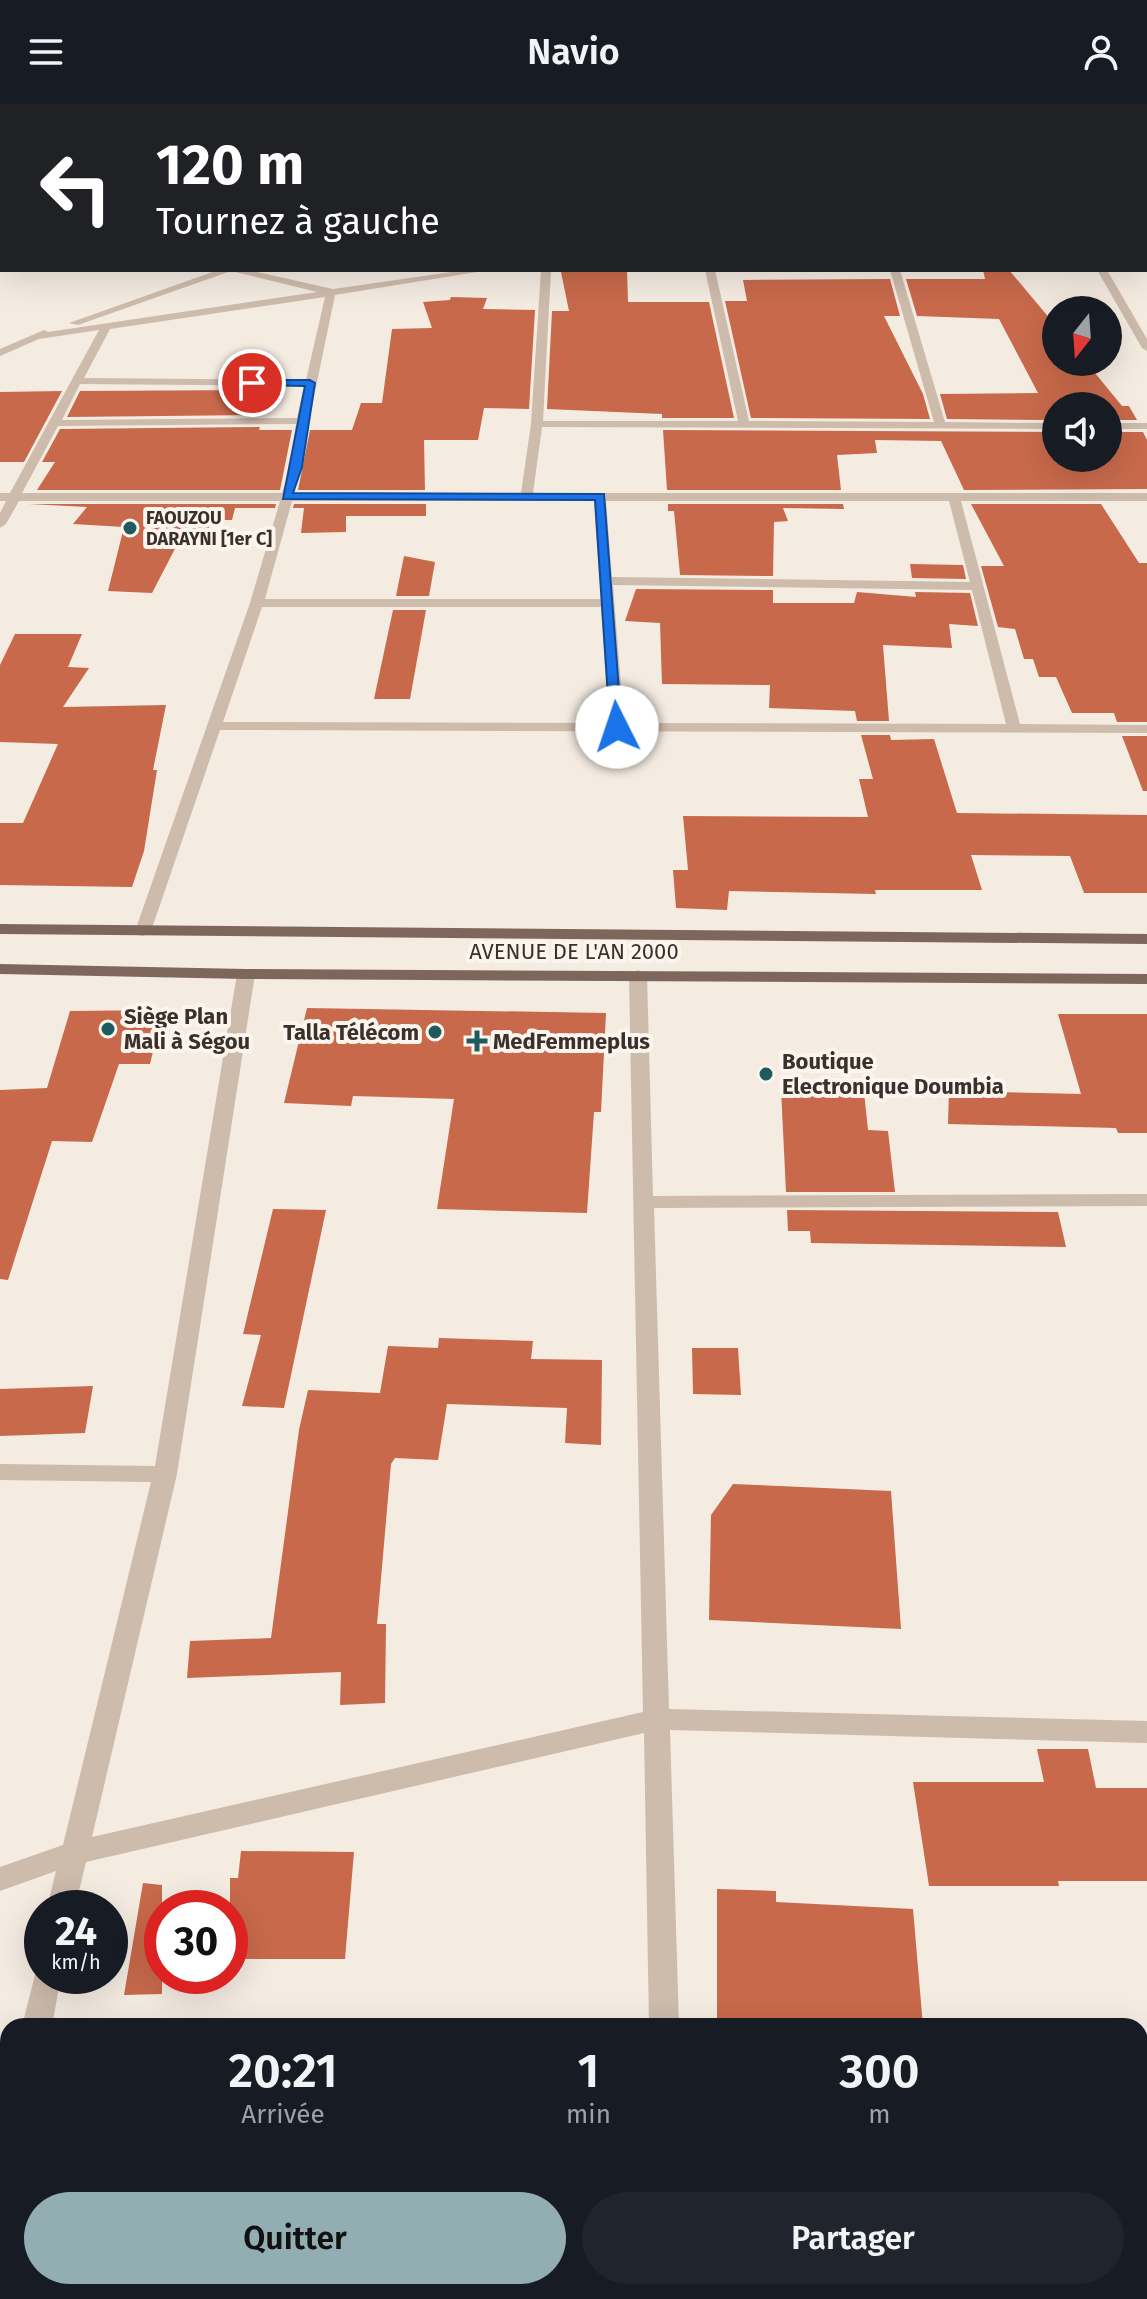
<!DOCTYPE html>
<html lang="fr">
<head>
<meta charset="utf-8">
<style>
	:root { --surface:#171b24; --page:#20242c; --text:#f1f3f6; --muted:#9ea1a6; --accent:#92aeb2 }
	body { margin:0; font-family:"Fira Sans",sans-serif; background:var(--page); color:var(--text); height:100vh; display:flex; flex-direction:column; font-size:30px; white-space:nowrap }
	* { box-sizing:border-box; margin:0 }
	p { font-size:26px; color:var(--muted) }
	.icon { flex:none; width:44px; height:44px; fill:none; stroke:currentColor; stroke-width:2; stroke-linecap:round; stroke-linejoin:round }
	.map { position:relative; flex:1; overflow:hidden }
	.details { position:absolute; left:0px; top:1914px; width:1148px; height:282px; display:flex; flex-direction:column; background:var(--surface); border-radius:24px 24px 0 0; box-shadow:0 8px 32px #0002 }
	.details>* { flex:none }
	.banner { position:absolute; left:0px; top:0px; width:1148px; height:168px; box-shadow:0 8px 32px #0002; background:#202124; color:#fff; overflow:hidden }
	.needle { width:52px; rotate:197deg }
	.buttons { position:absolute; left:1042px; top:192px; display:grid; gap:16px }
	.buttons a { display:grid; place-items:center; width:80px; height:80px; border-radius:50%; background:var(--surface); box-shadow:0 8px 32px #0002; font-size:40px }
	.speed { position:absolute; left:24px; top:1786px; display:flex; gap:16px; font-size:40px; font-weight:700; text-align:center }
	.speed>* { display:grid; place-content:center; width:104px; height:104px; border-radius:50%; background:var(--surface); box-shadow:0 8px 32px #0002; line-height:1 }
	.speed small { font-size:20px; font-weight:400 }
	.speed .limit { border:12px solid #d22; background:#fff; color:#111 }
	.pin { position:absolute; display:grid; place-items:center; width:68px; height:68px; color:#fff; margin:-34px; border:4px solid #fff; border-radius:50%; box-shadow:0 2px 8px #0007 }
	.me { position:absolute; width:88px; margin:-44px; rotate:356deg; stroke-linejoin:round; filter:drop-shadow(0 0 6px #0008) }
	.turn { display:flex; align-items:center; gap:28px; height:168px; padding:0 24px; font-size:36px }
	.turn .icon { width:104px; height:104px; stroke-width:2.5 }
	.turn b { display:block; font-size:56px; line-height:68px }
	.eta { display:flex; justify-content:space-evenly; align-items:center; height:136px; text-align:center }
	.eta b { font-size:48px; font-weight:600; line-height:56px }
	.primary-button { display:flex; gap:16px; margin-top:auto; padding:16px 24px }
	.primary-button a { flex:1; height:92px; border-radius:48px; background:var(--accent); color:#111; font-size:32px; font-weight:600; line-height:92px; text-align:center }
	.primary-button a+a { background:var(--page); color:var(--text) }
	header { display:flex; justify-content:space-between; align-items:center; height:104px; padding:0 24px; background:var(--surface); font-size:36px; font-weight:600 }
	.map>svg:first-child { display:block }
	.building { fill:#c8694b }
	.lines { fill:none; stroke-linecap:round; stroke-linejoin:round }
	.minor { fill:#cdbbac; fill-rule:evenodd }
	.major { fill:#7d675c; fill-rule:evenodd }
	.route { fill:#1a73e8; stroke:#114b97; stroke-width:2 }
	.poi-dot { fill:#1f5a5e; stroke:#fbf5ee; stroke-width:3 }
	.labels { text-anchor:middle; stroke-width:8; stroke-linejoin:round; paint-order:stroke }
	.far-poi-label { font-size:18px; font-weight:bold; fill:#3b302b; stroke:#fbf5ee; text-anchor:start }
	.street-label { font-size:22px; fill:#3b302b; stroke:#fbf5ee }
	.poi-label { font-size:22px; font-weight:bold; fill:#3b302b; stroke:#fbf5ee; text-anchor:start }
</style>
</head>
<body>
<header><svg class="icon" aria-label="menu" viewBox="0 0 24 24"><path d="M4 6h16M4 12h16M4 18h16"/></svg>Navio<svg class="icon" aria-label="person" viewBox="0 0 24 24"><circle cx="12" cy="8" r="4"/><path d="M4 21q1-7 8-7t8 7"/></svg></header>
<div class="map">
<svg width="1147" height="2195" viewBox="0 0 1147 2195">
	<rect width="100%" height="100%" fill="#f4ebe1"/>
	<g class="building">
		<path d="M627,166L628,198H709L734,314H662V310L547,305L552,207H569L561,168Z"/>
		<path d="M983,166H1009L1056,222V258H1086L1122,302H1129L1137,316H1108V302H1056V316L947,315L940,290L1038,289L999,215L917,212L906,175H985Z"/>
		<path d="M890,175L900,212H884L923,290L930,315L751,314L725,197H747L743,176Z"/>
		<path d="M451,193L487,194L483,205L535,206L529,305L484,304L478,336H424L425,386H298L310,326H352L361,299H382L392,225L432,224L423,198L450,196Z"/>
		<path d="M268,286L263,311L67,313L80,287Z"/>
		<path d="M62,287L24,358H0V288Z"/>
		<path d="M260,323L259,326H292L280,386H37L55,358H42L60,325Z"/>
		<path d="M663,326L1056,328V354H1108V328H1143L1147,336V385L964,386L941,337L875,336L877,349L837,351L841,386H667Z"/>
		<path d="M29,400H276L275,404H235L232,416H211L205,437H179L152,489L108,487L124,423L73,420L87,403Z"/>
		<path d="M294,400H426V412H346V428L301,429L304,404H293Z"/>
		<path d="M668,400H843L844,405L783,404L788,417L774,418L773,472L680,471L674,407H668Z"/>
		<path d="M971,400H1101L1139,459H1147V618H1117L1114,609H1072L1056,573H1039L1033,555H1024L1015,525L998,523L981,462H1004Z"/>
		<path d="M404,452L435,458L429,492H396Z"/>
		<path d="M910,460L963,461L966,475L912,474Z"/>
		<path d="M636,485L773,486V499H854L857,488L916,493L915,488L970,489L978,522L949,520L952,544L883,541L889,617H857L855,607L769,604L770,581L662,580L660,519L625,517Z"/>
		<path d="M393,506H426L410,595H374Z"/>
		<path d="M15,530H82L68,563L89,564L63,603L166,601L153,666H157L144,747L132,783L0,781V719H23L58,640L0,638V561Z"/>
		<path d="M861,631H890L891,636L934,635L957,709L1147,711V789H1084L1070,752L971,751L982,786H875L876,790L729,787L727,806L676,804L673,766H688L683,712L868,713L859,675H873Z"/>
		<path d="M1122,632H1147V687H1143Z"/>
		<path d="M307,904L606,909L601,1008H594L587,1109L437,1105L454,995L353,992L351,1002L284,999Z"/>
		<path d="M163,906L150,960H119L92,1038L52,1037L8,1176L0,1175V986L47,984L70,907Z"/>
		<path d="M1058,910H1147V1029H1118L1116,1024L948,1020L949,987L1081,990Z"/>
		<path d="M781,985L864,988L868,1026L888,1027L895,1088H786Z"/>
		<path d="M273,1105L326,1106L284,1304L242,1302L261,1231L243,1230Z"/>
		<path d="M787,1106L1058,1108L1066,1143L811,1139L810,1127H788Z"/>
		<path d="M439,1234L533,1237L531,1255L602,1256L601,1341L565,1339L567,1304L447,1300L438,1356L395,1354L391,1360L377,1520H386L385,1599L340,1601L341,1568L187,1574L190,1537L271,1534L299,1326L308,1286L380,1289L388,1242L438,1244Z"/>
		<path d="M692,1244H738L741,1291L693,1290Z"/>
		<path d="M93,1282L85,1329L0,1332V1285Z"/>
		<path d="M733,1380L891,1387L901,1525L709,1516L711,1411Z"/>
		<path d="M1037,1645H1088L1096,1684H1147V1777H1058L1059,1782H929L913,1678H1044Z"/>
		<path d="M241,1747L354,1748L345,1855H230V1774H238Z"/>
		<path d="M143,1779L162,1781V1890L124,1891Z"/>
		<path d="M717,1785L776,1787V1798L913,1805L923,1922H717Z"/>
	</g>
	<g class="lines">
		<g class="minor">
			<rect x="713" y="0" width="8" height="2"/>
			<path d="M1002,0H1010L1011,2H1003Z"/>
			<path d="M1142,0H1147V3L1140,2Z"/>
			<rect x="1146" y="33" width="1" height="5"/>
			<path d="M2,77V83L0,84V78Z"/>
			<rect x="1146" y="84" width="1" height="6"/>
			<path d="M0,109L2,110V116L0,115Z"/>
			<rect x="1146" y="149" width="1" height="6"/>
			<path d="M218,166H248L333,185L465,166H489L335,191L294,389H521L531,320L541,166H551L543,317H738L705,166H715L749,317L934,318L890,166H900L945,318L1056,319V325L542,323L533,389H1147V397H961L1020,620L1147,621V629L220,626L151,827L143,832L137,831L135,827L250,499L280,397H19L6,420L0,424V409L6,397H0V389H10L99,226L39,235L0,252V245L44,226L48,228L317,188L231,167L78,221L69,219ZM325,193L306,276L84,274L110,225ZM80,280L304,282L297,314L62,316ZM296,320L290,363L282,389H22L58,322ZM292,397H594L601,495H265ZM606,397H949L970,478L612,473ZM613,481L972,486L1006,620L624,619ZM262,503H601L609,619L223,618Z"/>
			<path d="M1097,166H1107L1147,235V247L1142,244Z"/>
			<rect x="1108" y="319" width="39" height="6"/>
			<path d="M246,865L255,870L177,1370L92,1733L643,1608L629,871L638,866L647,871L653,1092L1147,1090V1102L654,1104L669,1605L1147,1617V1639L670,1626L679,1922H649L644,1629L86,1758L75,1804H47L56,1767L0,1787V1763L63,1741L151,1378L0,1376V1360L155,1362L237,870Z"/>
			<path d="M42,1861V1872H61L52,1922H22L37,1863Z"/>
			<rect x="1140" y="2043" width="7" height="30"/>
			<path d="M8,2044V2106L0,2109V2047Z"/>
			<rect x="655" y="2188" width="32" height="7"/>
		</g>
		<g class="major">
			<path d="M0,820L1147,830V840L0,830Z"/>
			<path d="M0,860L246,865L1147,870V880L246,875L0,870Z"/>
		</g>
	</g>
	<path class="route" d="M252,276H310L315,279L302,363L293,389L604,390L622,626L610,623L595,396L283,395L305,282L249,281Z"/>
	<g class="poi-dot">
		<circle cx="130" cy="424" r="8"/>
		<circle cx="108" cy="925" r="8"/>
		<circle cx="435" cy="928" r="8"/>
		<path d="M473 925h8v8h8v8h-8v8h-8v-8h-8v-8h8z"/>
		<circle cx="766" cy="970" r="8"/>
	</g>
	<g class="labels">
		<g class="far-poi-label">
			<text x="146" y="420">FAOUZOU<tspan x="146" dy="21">DARAYNI [1er C]</tspan></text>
		</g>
		<g class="street-label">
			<text x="574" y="855">AVENUE DE L'AN 2000</text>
		</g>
		<g class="poi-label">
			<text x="124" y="920">Siège Plan<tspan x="124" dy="25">Mali à Ségou</tspan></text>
			<text x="419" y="936" text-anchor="end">Talla Télécom</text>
			<text x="493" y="945">MedFemmeplus</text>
			<text x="782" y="965">Boutique<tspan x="782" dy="25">Electronique Doumbia</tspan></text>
		</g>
	</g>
</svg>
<div class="buttons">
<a><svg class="needle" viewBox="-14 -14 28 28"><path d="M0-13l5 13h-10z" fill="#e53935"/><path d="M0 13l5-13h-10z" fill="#9ea1a6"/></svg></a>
<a><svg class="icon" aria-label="sound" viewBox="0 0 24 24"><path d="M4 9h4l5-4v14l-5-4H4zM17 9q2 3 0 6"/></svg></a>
</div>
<div class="speed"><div>24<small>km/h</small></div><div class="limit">30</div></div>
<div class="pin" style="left:252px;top:279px;background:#d93025"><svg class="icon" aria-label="arrive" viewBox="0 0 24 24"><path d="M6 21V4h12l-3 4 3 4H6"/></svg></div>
<svg class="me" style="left:617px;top:623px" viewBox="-20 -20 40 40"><circle r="19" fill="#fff"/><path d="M0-13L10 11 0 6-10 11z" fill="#1a73e8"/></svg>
<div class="banner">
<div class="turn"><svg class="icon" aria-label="left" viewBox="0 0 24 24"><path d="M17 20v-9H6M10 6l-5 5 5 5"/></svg><div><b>120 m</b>Tournez à gauche</div></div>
</div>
<section class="details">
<div class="eta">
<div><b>20:21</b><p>Arrivée</p></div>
<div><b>1</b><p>min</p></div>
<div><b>300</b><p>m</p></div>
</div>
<div class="primary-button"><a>Quitter</a><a>Partager</a></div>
</section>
</div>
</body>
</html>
